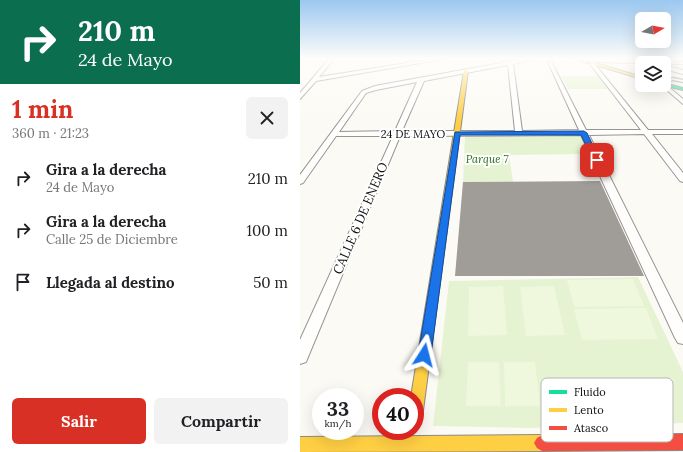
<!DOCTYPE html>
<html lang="es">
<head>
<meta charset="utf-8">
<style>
	:root { --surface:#fff; --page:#f2f2f2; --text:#202124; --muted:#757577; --accent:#d93025 }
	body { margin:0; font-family:Lora,serif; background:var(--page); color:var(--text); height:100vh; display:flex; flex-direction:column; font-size:15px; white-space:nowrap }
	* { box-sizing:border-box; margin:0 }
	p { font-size:13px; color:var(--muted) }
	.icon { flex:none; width:22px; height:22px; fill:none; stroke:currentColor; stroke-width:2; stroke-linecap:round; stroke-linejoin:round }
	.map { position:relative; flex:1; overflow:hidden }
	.drawer { display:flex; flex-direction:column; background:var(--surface); width:300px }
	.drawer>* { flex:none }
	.top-card { background:#0b6e4f; color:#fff; overflow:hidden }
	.needle { width:26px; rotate:80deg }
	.buttons { position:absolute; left:335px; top:12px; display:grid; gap:8px }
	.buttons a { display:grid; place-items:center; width:36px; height:36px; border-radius:6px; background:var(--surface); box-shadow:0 4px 16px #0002; font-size:20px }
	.speed { position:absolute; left:12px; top:388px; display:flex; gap:8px; font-size:20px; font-weight:700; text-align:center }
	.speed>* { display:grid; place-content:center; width:52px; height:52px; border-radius:50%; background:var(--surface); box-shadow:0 4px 16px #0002; line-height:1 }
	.speed small { font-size:10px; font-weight:400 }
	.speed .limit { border:6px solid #d22; background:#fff; color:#111 }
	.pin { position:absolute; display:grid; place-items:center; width:34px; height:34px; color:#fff; margin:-17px; border-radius:8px; box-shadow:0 2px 6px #0006 }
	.me { position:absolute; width:44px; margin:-22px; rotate:9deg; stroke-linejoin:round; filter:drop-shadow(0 0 3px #0008) }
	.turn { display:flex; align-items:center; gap:14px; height:84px; padding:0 12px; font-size:18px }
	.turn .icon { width:52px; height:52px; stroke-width:2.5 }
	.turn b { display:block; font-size:28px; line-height:34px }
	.round { display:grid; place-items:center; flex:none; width:42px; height:42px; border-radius:6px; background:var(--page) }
	.overview { display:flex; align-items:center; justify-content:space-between; height:68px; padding:0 12px }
	h1 { font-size:24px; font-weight:700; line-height:30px; color:var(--accent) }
	.button { display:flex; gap:8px; margin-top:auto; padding:8px 12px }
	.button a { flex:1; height:46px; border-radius:6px; background:var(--accent); color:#fff; font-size:16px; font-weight:700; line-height:46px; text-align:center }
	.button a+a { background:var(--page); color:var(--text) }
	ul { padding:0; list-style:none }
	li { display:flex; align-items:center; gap:12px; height:52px; padding:0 12px }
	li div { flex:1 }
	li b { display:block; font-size:15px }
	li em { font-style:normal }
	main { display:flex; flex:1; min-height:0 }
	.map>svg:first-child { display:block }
	.green { fill:#e5f3d2 }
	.pitch { fill:#eff7dc }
	.building { fill:#a09d99 }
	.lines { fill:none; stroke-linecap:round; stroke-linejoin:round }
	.lane-casing { stroke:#969592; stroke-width:2.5 }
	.street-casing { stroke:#969592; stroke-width:2 }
	.fast-casing { stroke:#8c8b89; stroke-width:2 }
	.slow-casing { stroke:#8c8b89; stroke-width:2 }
	.jam-casing { stroke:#8c8b89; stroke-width:2 }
	.lane { fill:#fffefd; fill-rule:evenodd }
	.street { fill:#fffefd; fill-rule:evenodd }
	.fast { fill:#16e098; fill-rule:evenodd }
	.slow { fill:#ffcf43; fill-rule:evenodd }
	.jam { fill:#f24e42; fill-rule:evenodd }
	.route { fill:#1a73e8; stroke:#114b97 }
	.labels { text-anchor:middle; stroke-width:4; stroke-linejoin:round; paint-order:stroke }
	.far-street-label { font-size:11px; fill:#0f0f0f; stroke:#fff }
	.far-park-label { font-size:11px; font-style:italic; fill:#2a6e18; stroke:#fff }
	.street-label { font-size:13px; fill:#0f0f0f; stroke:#fff }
	.key { fill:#fff; stroke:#b7b7b7; stroke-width:1 }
	.key-label { font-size:11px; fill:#0f0f0f }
</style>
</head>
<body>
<main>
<section class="drawer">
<div class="top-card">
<div class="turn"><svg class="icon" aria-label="right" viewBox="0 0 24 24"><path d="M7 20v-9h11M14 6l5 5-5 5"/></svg><div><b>210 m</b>24 de Mayo</div></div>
</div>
<div class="overview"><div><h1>1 min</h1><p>360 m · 21:23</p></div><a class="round"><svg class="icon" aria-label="close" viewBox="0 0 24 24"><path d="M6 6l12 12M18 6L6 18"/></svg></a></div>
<ul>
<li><svg class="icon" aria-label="right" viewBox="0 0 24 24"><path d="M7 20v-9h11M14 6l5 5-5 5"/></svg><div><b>Gira a la derecha</b><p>24 de Mayo</p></div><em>210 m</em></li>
<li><svg class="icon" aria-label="right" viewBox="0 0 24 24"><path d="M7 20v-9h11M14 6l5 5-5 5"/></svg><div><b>Gira a la derecha</b><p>Calle 25 de Diciembre</p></div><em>100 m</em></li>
<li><svg class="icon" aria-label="arrive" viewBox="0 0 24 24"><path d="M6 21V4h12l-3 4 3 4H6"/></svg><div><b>Llegada al destino</b></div><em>50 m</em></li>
</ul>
<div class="button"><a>Salir</a><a>Compartir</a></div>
</section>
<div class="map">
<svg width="383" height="452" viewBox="0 0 383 452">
	<rect width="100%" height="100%" fill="#fcfaf4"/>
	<g class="green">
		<path d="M261,76H300L310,89H268Z"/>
		<path d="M280,135L289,154L209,155L213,182H163L165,136Z"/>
		<path d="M338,277L383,372V423L230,428L133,426L149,281Z"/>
	</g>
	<g class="pitch">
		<path d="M333,279L344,306L274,307L267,280Z"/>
		<path d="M203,286L207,335L168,336L169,287Z"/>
		<path d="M254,286L265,335L226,336L220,287Z"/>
		<path d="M346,308L358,339L282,340L274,309Z"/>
		<path d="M168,362H199L201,406H166Z"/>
		<path d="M204,362H235L240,406H205Z"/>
	</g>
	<path class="building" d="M300,181L344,276H155L163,182Z"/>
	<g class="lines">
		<defs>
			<path id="lane" d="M373,78L383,80V82L373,80L364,83V81Z"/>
			<g id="street">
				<path d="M29,59H34L19,77L132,59H144L16,81L0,99V93Z"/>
				<path d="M222,59H233L213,64L222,131L279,130L248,62L252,63L286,130H341L290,64L291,62L282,61V59L383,62V64L293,62L348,130H383V134H352L383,173V182L380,181L344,134L289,135L383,323V344L378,343L375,338L281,135L100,136L8,357L6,362L0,364V340L93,136H36L3,183L0,184V175L62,91L75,86ZM208,65L215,131H102L124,81ZM117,82L95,131L39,132L66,93L76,90Z"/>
				<path d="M364,65L383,70V74L364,69Z"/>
				<path d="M364,83L383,99V104L362,86L361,85H364Z"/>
			</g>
			<path id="fast" d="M364,83L383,88V90L362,85H364Z"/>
			<g id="slow">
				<path d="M275,59H282L342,77V79Z"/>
				<path d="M166,70L168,71L122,418L120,423L115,425V397H111L164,71Z"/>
				<path d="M242,435L247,438L250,443L247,448L242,451L0,452V437Z"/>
			</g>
			<path id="jam" d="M383,434V450L242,451L237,448L234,443L237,438L242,435Z"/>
		</defs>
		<use href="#lane" class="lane-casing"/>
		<use href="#street" class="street-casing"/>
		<use href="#fast" class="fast-casing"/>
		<use href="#slow" class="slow-casing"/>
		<use href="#jam" class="jam-casing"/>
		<use href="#lane" class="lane"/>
		<use href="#street" class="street"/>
		<use href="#fast" class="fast"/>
		<use href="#slow" class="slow"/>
		<use href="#jam" class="jam"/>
	</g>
	<linearGradient id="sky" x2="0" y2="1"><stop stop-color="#9bc8ef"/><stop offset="0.48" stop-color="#fefdfa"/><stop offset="1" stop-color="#fefdfa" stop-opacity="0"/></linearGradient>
	<rect width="383" height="122" fill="url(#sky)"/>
	<path class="route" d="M284,131L287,133L300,160L299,162L293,160L281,135H160L131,355L129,359L124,361L120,359L118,355L155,132Z"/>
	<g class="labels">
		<g class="far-street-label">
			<text x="113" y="138">24 DE MAYO</text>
		</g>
		<g class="far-park-label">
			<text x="187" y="163">Parque 7</text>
		</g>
		<g class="street-label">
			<text transform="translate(60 218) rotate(-67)" y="5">CALLE 6 DE ENERO</text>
		</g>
	</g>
	<rect x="241" y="378" width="132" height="64" rx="6" class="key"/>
	<rect x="249" y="390" width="18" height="4" fill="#16e098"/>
	<rect x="249" y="408" width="18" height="4" fill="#ffcf43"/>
	<rect x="249" y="426" width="18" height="4" fill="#f24e42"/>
	<g class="key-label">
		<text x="274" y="396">Fluido</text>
		<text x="274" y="414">Lento</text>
		<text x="274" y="432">Atasco</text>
	</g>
</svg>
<div class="buttons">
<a><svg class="needle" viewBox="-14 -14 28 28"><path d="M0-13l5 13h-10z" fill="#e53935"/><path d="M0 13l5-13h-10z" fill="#757577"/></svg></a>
<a><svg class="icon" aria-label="layers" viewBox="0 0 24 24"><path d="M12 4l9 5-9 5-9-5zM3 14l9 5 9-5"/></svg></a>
</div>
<div class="speed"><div>33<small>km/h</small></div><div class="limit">40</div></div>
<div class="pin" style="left:297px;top:160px;background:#d93025"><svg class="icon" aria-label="arrive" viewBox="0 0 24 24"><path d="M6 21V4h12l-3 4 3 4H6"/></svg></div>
<svg class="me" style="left:124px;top:355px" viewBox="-20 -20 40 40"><path d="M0-17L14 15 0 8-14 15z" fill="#1a73e8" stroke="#fff" stroke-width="4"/></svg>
</div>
</main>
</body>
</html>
